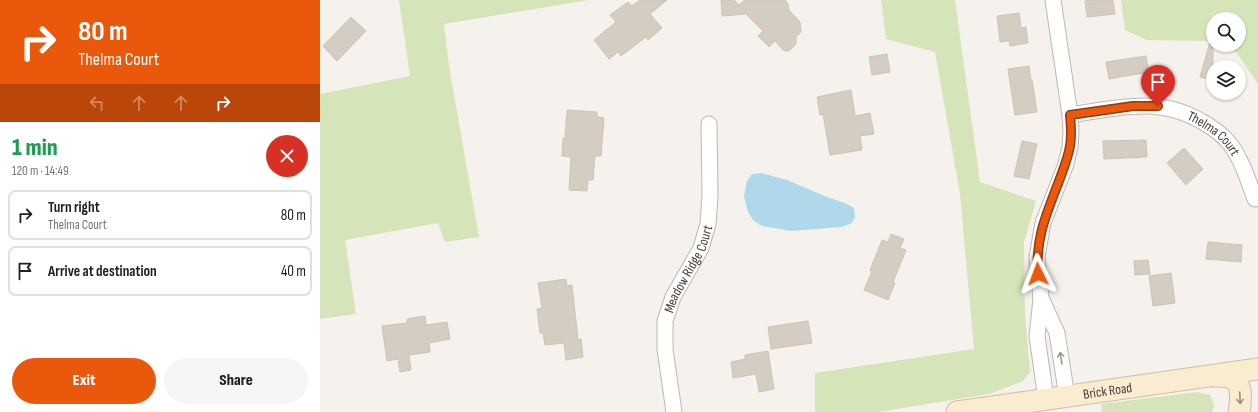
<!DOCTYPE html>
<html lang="en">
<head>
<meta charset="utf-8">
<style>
	:root { --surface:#fff; --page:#f6f6f6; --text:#202124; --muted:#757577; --line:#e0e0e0; --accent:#ea580c }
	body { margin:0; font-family:"Sofia Sans Condensed",sans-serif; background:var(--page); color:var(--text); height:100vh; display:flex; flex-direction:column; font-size:15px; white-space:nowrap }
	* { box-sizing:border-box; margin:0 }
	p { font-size:13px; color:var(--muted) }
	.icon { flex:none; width:22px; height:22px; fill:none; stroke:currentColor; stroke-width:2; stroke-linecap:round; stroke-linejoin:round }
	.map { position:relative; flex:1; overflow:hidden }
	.sheet { display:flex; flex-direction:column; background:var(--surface); width:320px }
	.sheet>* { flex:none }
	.guide { background:#ea580c; color:#fff; overflow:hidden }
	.fabs { position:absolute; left:886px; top:12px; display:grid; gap:8px }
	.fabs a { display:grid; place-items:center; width:40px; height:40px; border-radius:50%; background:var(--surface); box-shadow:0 1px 3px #0004; font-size:20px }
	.pin { position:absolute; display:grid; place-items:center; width:34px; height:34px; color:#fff; margin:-41px -17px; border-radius:50% 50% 50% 0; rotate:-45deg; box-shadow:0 0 4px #0007 }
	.pin .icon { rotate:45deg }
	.me { position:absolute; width:44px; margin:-22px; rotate:357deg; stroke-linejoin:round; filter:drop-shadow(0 0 3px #0008) }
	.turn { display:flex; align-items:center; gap:14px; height:84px; padding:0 12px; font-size:18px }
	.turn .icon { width:52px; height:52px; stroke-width:2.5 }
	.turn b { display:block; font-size:28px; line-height:34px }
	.lanes { display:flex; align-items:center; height:38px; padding:0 12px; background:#0003; justify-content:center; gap:20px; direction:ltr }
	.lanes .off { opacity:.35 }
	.round { display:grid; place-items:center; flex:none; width:42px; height:42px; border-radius:21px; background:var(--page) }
	.overview { display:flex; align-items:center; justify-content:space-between; height:68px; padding:0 12px }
	h1 { font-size:24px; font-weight:800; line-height:30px; color:#1e9e55 }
	.action { display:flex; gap:8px; margin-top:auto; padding:8px 12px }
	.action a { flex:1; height:46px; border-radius:24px; background:var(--accent); color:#fff; font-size:16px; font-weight:800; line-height:46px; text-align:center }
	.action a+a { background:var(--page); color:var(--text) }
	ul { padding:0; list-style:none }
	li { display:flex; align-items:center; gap:12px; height:50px; margin:0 8px 6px; padding:0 4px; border:2px solid var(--line); border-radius:8px }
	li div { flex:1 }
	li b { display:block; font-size:15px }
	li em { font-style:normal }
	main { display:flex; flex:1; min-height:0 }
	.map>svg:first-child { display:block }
	.green { fill:#d6e5b9 }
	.water { fill:#afd9eb }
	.building { fill:#d5ccc2; stroke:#d0c3b6 }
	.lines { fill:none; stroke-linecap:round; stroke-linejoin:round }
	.street-casing { stroke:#c0b8af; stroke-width:17 }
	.secondary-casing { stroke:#d0bea0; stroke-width:23 }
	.street { stroke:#fff; stroke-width:15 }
	.secondary { stroke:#faecd0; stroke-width:21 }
	.oneway { stroke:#9b9693 }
	.oneway2 { stroke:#998e7e }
	.route-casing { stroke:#983908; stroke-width:10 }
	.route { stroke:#ea580c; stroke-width:7 }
	.labels { text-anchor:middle; stroke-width:3; stroke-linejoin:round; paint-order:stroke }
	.street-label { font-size:14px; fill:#49413a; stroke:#fff }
</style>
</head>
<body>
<main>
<section class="sheet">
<div class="guide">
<div class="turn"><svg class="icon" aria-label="right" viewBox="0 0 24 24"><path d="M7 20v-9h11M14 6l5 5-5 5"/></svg><div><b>80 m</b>Thelma Court</div></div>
<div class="lanes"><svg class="icon off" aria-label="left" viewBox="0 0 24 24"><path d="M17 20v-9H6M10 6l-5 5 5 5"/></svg><svg class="icon off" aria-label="ahead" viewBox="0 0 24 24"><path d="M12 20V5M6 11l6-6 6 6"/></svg><svg class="icon off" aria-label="ahead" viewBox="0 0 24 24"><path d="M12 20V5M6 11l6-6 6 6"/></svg><svg class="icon" aria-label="right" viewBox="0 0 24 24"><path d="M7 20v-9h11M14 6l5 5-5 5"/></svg></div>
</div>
<div class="overview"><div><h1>1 min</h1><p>120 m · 14:49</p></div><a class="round" style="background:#d93025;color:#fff"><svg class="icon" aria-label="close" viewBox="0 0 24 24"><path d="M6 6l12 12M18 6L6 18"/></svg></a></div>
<ul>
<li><svg class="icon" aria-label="right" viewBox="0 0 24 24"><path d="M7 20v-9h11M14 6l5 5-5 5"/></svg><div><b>Turn right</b><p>Thelma Court</p></div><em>80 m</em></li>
<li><svg class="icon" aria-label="arrive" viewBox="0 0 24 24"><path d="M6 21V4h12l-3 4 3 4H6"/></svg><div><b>Arrive at destination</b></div><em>40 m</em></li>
</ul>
<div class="action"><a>Exit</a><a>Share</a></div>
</section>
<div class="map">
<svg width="938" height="412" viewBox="0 0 938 412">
	<rect width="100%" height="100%" fill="#f5f1ec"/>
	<g class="green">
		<path d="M79,0H269L124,24L129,66L159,237L125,242L118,223L25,240L36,314L0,319V94L90,76Z"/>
		<path d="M561,0H635L660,182L716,201L704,242L705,316L710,372L703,381L669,394L558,412H495V373L654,349L640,194L615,52L566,39Z"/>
		<path d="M801,0H938V84L916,52L901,45H919V19H893V42L890,41L827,40L805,30Z"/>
		<path d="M878,392L890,395L894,405L892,412H782L781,404Z"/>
	</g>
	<path class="water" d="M441,173L467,180L507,197L525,203L534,208L535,217L532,223L522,227L471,231L442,226L434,221L428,212L424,196L427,181L432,174Z"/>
	<g class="building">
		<path d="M320,0H347L330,14L342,28L328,40L326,37L301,56L298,52L289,59L274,40L296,22L290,15L308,2L312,6Z"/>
		<path d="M401,0H414L419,5L425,0H465L468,4L469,10L480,22L481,32L476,37V44L469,51H464L455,41L449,47L438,36L443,31L426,14L402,16Z"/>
		<path d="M772,0H793L795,14L767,17L765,1Z"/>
		<path d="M699,13L701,28L706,27L708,43L690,46L689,41L680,42L677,16Z"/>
		<path d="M31,17L46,31L17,61L3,46Z"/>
		<path d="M890,42H893V80L880,77Z"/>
		<path d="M567,54L570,72L552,75L549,57Z"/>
		<path d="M826,56L829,72L789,79L786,62Z"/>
		<path d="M709,66L711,80H712L717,112L695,115L688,69Z"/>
		<path d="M531,90L535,116L550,113L554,134L540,136L542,150L510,155L503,114L500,115L497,97Z"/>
		<path d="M247,110L277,112V117L284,118L281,156H275L273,180H268L267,191L249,190L251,157L242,156L243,138H245Z"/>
		<path d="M826,140L827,157L784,159L783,141Z"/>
		<path d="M702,141L717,144L709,179L694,176Z"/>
		<path d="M864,148L883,169L866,185L847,163Z"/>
		<path d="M571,234L584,239L580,248L586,250L573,282L575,283L568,300L544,290L552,271L550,270L562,240L568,242Z"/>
		<path d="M888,242L922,245L921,262L886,259Z"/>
		<path d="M828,260L830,274L815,275L814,261Z"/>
		<path d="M851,273L855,303L833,306L829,276Z"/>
		<path d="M246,279L247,286L252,285L258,340L261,339L263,357L246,360L244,343L225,345L223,333H220L217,309L222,308L218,283Z"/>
		<path d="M105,316L106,325L127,322L130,339L109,343L110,352L89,355L91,370L80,372L78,359L67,361L62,326L87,323V319Z"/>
		<path d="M488,321L492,343L451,349L448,327Z"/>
		<path d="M448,351L454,389L439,392L436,374L413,378L411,362L425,359V355Z"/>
	</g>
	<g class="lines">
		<defs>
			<g id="street">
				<path id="s1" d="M750,115C796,108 839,96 881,121C892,127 902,134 910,144C922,160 928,180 935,199"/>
				<path d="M722,300L737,333L747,397"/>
				<path d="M726,399L717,336L721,299L717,257L723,223L746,164L750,147L751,131L750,115L733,0"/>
				<path id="s2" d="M354,412L345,349V321L353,297L381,248L388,224L390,195L389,124"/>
			</g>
			<g id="secondary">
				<path d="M895,376C900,376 907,376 911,378C923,383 921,401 919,412"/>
				<path id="s3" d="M637,412L938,369"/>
			</g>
		</defs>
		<use href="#street" class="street-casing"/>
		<use href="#secondary" class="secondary-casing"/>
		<use href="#street" class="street"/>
		<use href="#secondary" class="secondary"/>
	</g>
	<defs><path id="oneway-shaft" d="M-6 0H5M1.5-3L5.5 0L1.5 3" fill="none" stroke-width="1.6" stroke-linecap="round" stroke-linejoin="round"/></defs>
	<use class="oneway" href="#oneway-shaft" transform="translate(741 358) rotate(-99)"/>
	<use class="oneway2" href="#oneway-shaft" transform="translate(920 398) rotate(87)"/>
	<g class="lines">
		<defs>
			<path id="route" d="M718,274C715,238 727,213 739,181C743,170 748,158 750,146C752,135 751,125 750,115L813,106H838"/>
		</defs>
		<use href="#route" class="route-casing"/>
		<use href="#route" class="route"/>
	</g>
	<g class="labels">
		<g class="street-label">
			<text dy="5" stroke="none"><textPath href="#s1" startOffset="152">Thelma Court</textPath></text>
			<text dy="5" stroke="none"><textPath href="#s2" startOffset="149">Meadow Ridge Court</textPath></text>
			<text dy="5" stroke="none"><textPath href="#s3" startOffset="152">Brick Road</textPath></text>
		</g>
	</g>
</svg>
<div class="fabs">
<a><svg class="icon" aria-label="search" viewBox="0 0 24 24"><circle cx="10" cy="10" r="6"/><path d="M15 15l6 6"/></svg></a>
<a><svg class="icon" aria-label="layers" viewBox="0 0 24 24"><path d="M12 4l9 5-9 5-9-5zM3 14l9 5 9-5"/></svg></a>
</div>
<div class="pin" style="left:838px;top:106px;background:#d93025"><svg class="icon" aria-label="arrive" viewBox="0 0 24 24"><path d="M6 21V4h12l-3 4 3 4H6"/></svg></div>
<svg class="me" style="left:718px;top:274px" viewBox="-20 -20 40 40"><path d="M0-17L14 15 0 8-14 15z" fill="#ea580c" stroke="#fff" stroke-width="4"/></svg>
</div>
</main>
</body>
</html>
